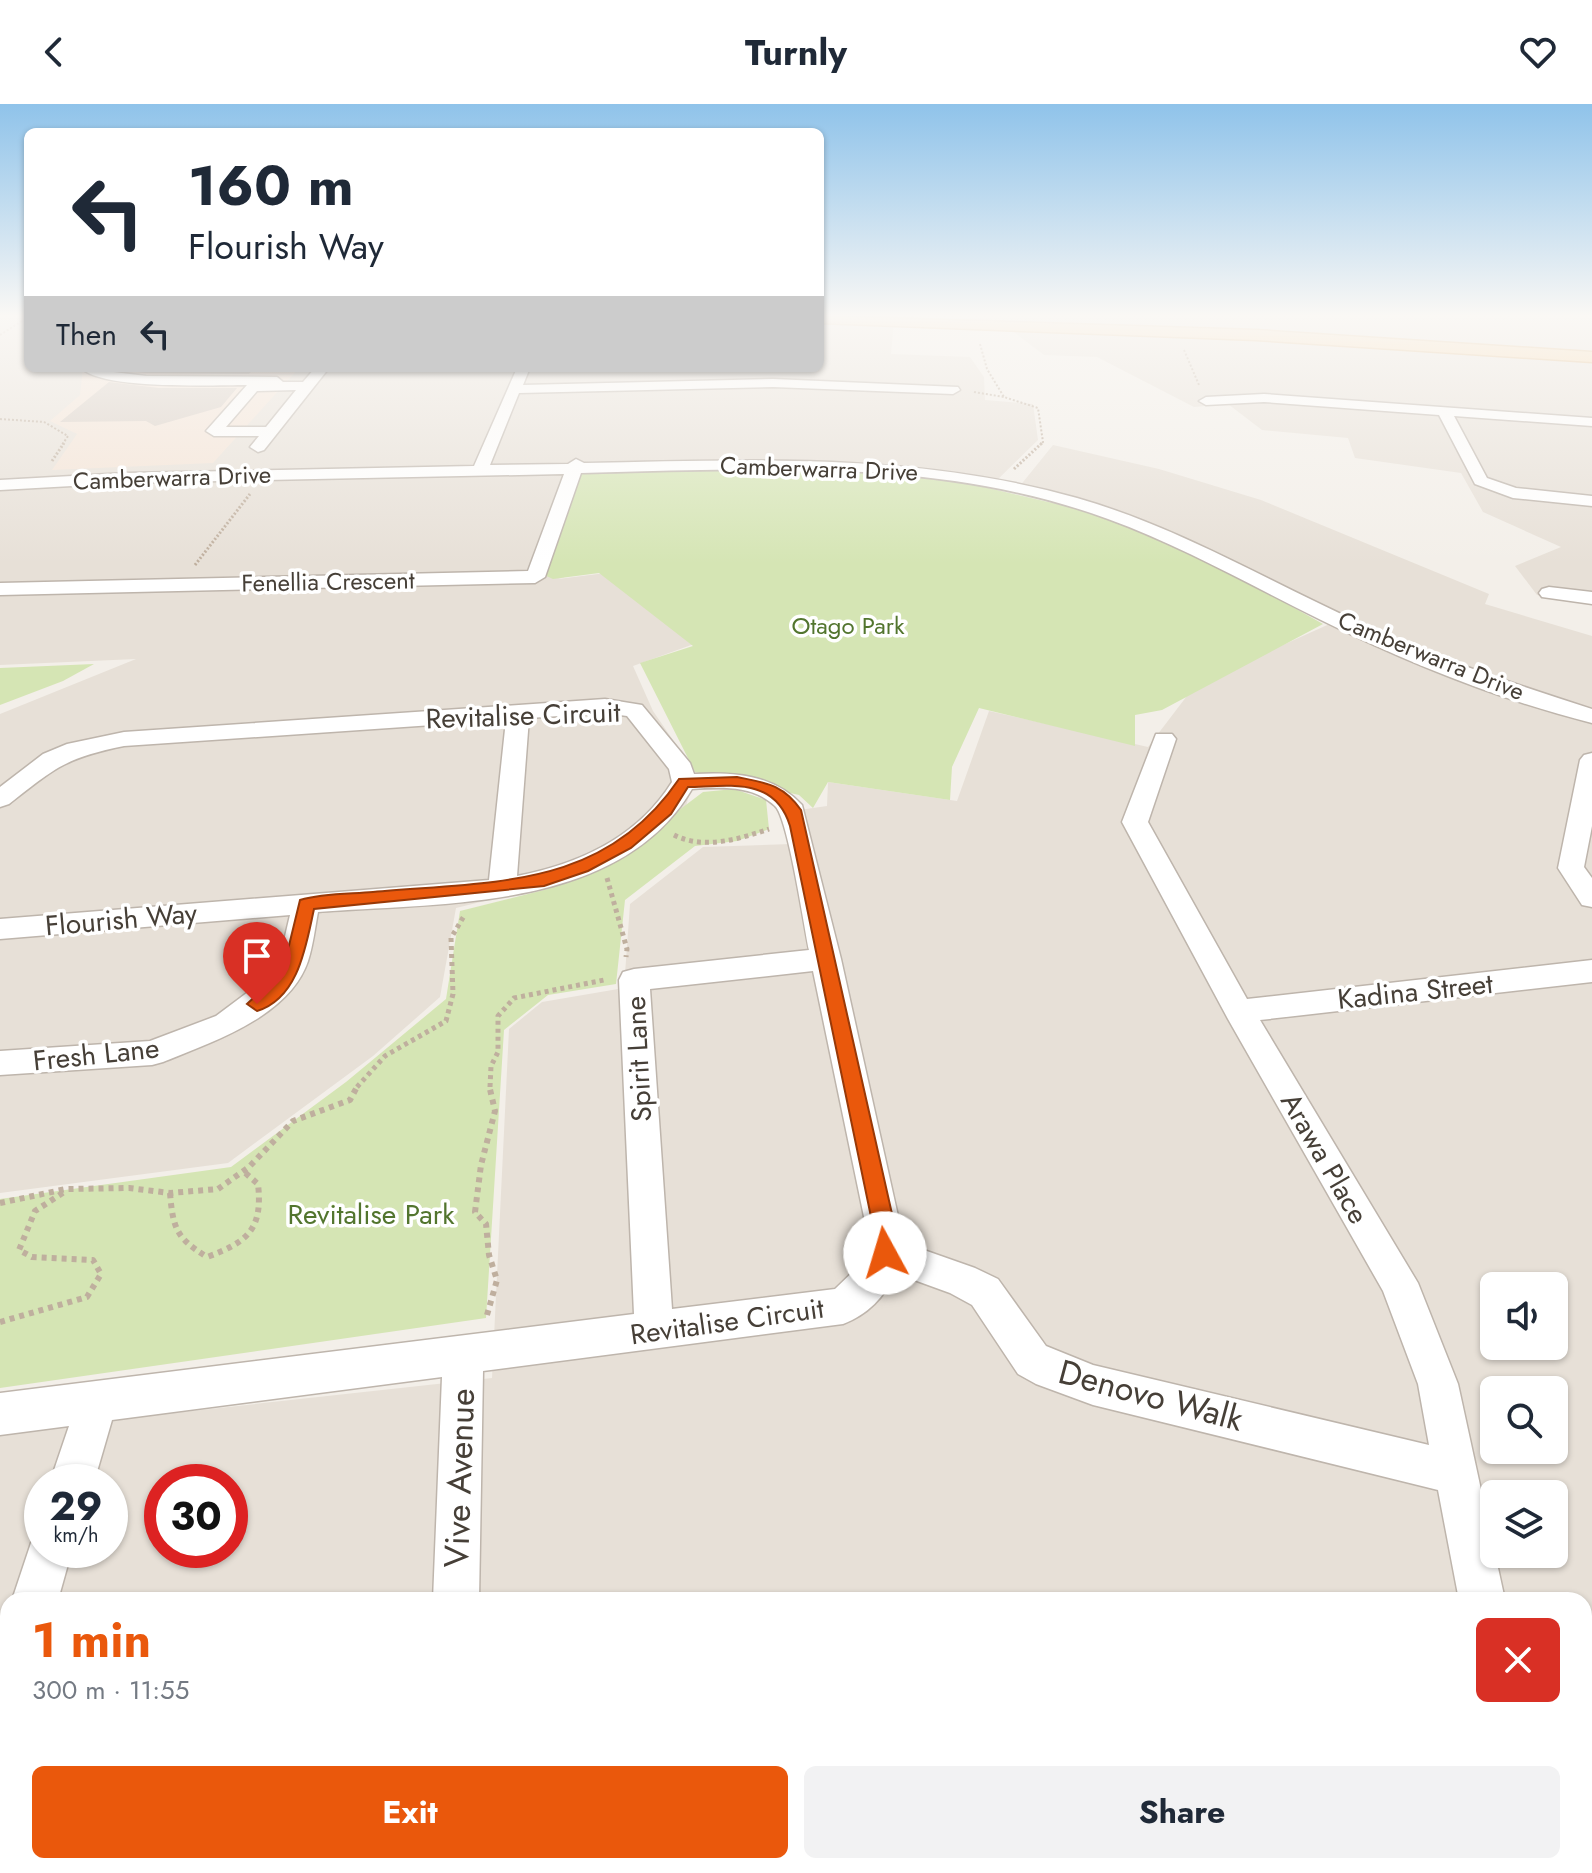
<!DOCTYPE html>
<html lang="en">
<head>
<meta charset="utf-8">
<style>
	:root { --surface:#fff; --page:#f2f2f3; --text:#1f2937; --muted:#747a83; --accent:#ea580c }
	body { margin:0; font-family:Jost,sans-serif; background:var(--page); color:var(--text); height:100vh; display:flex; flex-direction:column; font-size:30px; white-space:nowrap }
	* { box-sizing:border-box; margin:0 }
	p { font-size:26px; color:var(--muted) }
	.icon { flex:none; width:44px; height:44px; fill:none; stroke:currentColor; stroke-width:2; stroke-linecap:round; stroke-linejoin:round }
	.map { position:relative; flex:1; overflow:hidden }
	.sheet { position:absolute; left:0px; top:1488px; width:1592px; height:282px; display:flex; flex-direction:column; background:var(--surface); border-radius:24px 24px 0 0; box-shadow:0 2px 6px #0004 }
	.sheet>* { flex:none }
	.top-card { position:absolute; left:24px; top:24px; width:800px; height:244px; border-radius:12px; box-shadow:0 2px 6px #0004; background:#fff; color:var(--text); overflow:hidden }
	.buttons { position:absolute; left:1480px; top:1168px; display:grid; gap:16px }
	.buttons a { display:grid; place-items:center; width:88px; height:88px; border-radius:12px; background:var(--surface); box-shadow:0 2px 6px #0004; font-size:40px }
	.speed { position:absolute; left:24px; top:1360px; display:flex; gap:16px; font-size:40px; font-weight:700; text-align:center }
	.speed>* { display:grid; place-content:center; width:104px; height:104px; border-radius:50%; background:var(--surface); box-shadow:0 2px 6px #0004; line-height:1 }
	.speed small { font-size:20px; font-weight:400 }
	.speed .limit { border:12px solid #d22; background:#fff; color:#111 }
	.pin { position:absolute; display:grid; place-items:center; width:68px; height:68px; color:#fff; margin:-82px -34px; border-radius:50% 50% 50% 0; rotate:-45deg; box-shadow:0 0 8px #0007 }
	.pin .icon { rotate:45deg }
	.me { position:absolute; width:88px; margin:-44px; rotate:354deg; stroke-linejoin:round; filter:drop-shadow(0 0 6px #0008) }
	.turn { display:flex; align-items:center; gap:28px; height:168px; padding:0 32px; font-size:36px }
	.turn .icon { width:104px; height:104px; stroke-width:2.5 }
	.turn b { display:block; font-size:56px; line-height:68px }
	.then { display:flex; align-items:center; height:76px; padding:0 32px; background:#0003; gap:16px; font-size:30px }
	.round { display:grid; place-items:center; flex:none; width:84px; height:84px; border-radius:12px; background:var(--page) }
	.overview { display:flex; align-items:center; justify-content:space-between; height:136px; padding:0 32px }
	h1 { font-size:48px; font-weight:700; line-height:60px; color:var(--accent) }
	.action { display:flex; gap:16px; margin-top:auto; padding:16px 32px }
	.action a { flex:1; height:92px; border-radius:12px; background:var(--accent); color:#fff; font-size:32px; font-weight:700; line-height:92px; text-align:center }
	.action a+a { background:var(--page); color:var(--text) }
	header { display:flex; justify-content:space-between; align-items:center; height:104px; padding:0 32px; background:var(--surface); font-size:36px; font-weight:700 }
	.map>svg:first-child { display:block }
	.residential { fill:#e7e0d7; fill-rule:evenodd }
	.commercial { fill:#f4e3d5 }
	.green { fill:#d5e5b4 }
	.building { fill:#d7ccc2 }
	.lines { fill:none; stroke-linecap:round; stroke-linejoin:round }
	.minor-casing { stroke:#beb5ac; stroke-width:3 }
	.major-casing { stroke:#ddad6d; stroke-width:3 }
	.path-far3 { stroke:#bfaf9e; stroke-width:2; stroke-dasharray:2 2; stroke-linecap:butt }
	.path-far2 { stroke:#bfaf9e; stroke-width:3; stroke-dasharray:2 2; stroke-linecap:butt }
	.path-far1 { stroke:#bfaf9e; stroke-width:5; stroke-dasharray:4 4; stroke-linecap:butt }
	.path { stroke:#bfaf9e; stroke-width:6; stroke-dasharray:5 5; stroke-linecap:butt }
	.minor { fill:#fff; fill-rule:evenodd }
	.major { fill:#f8d29d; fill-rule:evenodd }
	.route { fill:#ea580c; stroke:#983908; stroke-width:2 }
	.labels { text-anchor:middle; stroke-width:7; stroke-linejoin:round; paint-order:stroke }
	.far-street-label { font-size:24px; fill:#463f37; stroke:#fff }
	.far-park-label { font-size:24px; fill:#52752e; stroke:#fff }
	.street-label { font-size:28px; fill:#463f37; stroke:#fff }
	.park-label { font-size:28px; fill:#52752e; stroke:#fff }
	.near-street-label { font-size:34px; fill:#463f37; stroke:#fff }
</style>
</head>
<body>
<header><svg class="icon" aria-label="back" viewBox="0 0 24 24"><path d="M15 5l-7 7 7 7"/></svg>Turnly<svg class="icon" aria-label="heart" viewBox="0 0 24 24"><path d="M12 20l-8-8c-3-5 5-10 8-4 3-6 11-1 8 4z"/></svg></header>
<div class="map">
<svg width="1592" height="1769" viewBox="0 0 1592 1769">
	<rect width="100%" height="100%" fill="#f3efe9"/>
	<g class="residential">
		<path d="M0,212H28V264H820V212H1592V501L1537,491L1515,462L1561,443L1483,408L1461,369L1355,354L1348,334L1262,326L1228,300L1194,303L1097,253L1044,251L1006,222L894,217L891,250L970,253L984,273L985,296L1033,300L1038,336L991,382L904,367L558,475L606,469L694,540L633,562L653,607L695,668L684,710L550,781L456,804L440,893L373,952L228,1059L0,1089V610L136,555L0,561Z"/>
		<path d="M1053,341L1159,365L1261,396L1489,490L1485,500L1592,532V1769H0V1328L492,1274L509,925L542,898L624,884L630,800L703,743L791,740L785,708L827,702L828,678L957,697L989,607L1148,643L1196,580L1334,518L1049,398L1015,388ZM1494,1182H1554V1242H1494ZM1494,1286H1554V1346H1494ZM42,1378H110V1446H42ZM162,1378H230V1446H162ZM1494,1390H1554V1450H1494ZM8,1496H1584V1762H8Z"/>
	</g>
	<path class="commercial" d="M83,264H299L213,359L52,366L77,330L50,317L80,291Z"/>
	<g class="green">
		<path d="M672,362L877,368L967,379L1061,401L1114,413L1181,440L1323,520L1162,606L1135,611V642L979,604L952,663L950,696L828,678L813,704L799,691L695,668L640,559L693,542L599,469L553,475L544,471L581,366Z"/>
		<path d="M94,560L63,577L0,601V564Z"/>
		<path d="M734,685L766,696L769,725L737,737L695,742L625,796L616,880L548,891L504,926L486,1214L0,1284V1095L231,1063L346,978L446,895L460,807L548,785L605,762L703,688Z"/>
	</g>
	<g class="building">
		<path d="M126,264H254L249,270L146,269L123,266Z"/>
		<path d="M109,278L159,284H237L221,303L155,322L146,317L60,318Z"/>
	</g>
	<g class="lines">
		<defs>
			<g id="minor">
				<path d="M81,264L146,272L277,273L283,278H303L315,264H329L264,346L258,348L250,343L259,332H214L206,327L247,281C214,281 102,286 81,264ZM296,286L266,323H226L257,287Z"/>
				<path d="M517,264L529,266L523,281L773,275L958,283L960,286L953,290L773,283L519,289L490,361L568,360L576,355L584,359C750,356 915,348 1077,394C1179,423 1269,478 1365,521C1438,555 1515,580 1592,605V619C1500,596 1406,558 1321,516C1250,481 1182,442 1108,415C939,353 757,365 581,369L545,473L535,479L0,491V479L528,467L564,370L126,379L0,386V376L126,369L474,362Z"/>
				<path d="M1264,290L1592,314V322L1454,312L1487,374L1516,384L1592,392V402L1513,394L1475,380L1439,311L1264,298L1206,301L1199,297L1206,293Z"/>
				<path d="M1549,483L1592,488V500L1542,493L1539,489L1542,485Z"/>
				<path d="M605,595L642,601L690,659L694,670C734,668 773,670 802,701L841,855L904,1139L975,1164L998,1175L1046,1242L1093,1261L1429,1341L1418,1280L1383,1187L1228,915L1122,718L1156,630H1172L1176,635L1148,718L1247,895L1592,856V878L1260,916L1418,1179L1458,1280L1505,1496H1459L1438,1386L1093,1301L1036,1280L1018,1270L972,1201L950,1189L895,1169C885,1193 867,1211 843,1220L483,1267L479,1496H433L442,1273L112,1316L94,1378H50L69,1322L0,1331V1289L634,1210L619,876L623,868L634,865L809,846C804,823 788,713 775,702C753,681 720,683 692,685C620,808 442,798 318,808C315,824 313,842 308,857C289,913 212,938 163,958L152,961L0,971V947L150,937L216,912L268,873L279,858L290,811L0,835V815L489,776L506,616L124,642C65,654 55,664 9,700L0,703V683L43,650L67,640L124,628ZM605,609L627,612L669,665L672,678C638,733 579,760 517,772L529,614ZM813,867L868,1132L861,1160L835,1185L672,1205L650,885Z"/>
				<path d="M1592,649V722L1584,763L1592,774V803L1582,801L1558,764L1580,656L1584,651Z"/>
				<path d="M42,1427V1446H72L58,1496H12L34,1430Z"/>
				<path d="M8,1557V1634L0,1638V1560Z"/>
				<rect x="422" y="1762" width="54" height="7"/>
				<path d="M1510,1762H1564L1566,1769H1512Z"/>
			</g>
			<path id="major" d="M820,212L1256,226L1592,248V258L1256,236L820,219Z"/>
		</defs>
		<use href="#minor" class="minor-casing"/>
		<use href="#major" class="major-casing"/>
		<g class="path-far3">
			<path d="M0,231L28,213"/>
			<path d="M980,240L987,265L1004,293L1038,304L1043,338L1040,341"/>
			<path d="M1184,246L1199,281"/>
			<path d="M974,288L1004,293"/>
			<path d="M0,315L44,318L68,332L62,341"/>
		</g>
		<g class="path-far2">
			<path d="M52,357L64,339"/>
			<path d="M1014,365L1042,339"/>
			<path d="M195,461L250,390"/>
		</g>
		<g class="path-far1">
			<path d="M674,731C704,746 739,735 769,725"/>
			<path d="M607,774L627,845L626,853"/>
			<path d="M357,983L385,952L446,917L453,890L451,834L464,812"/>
			<path d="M490,983L491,962L498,948V912L514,894L604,876"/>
		</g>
		<g class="path">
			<path d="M170,1089C173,1124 176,1134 207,1153C248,1138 263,1125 258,1080L243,1067"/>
			<path d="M0,1099L66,1085L129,1084L170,1089L218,1085L249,1063L293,1017L350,996L358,981"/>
			<path d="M487,1211L497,1176L489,1151L486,1120L475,1108L481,1061L495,1007L489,981"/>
			<path d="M0,1218L87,1193L101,1170L93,1156L32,1153L19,1146L35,1107L64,1088"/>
		</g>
		<use href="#minor" class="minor"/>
		<use href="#major" class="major"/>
	</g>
	<linearGradient id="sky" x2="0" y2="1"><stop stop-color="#8fc3ea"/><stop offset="0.46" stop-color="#faf8f5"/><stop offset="1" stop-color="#faf8f5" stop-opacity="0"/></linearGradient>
	<rect width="1592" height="460" fill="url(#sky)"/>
	<path class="route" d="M737,673C766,679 783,680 801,706L897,1132L893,1157L885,1160L877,1157L874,1149L875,1132L790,722C775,673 731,682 688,683L671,710L631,744L588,767L544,782L314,805C306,841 299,894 257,907L247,900L273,876L285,858L300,796C323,789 350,790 373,788C492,777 604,786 679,675Z"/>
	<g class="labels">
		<g class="far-street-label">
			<text transform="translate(819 365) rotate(2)" y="8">Camberwarra Drive</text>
			<text transform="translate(172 374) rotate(-2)" y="8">Camberwarra Drive</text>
			<text transform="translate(328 478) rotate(-1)" y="8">Fenellia Crescent</text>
			<text transform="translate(1431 552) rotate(22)" y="8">Camberwarra Drive</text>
		</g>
		<g class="far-park-label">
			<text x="848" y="530">Otago Park</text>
		</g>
		<g class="street-label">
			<text transform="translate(523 611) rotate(-2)" y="10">Revitalise Circuit</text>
			<text transform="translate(121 815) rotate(-5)" y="10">Flourish Way</text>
			<text transform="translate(1415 887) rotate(-6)" y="10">Kadina Street</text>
			<text transform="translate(96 950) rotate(-6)" y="10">Fresh Lane</text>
			<text transform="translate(638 955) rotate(-93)" y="10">Spirit Lane</text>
			<text transform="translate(1325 1054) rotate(60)" y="10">Arawa Place</text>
			<text transform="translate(727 1217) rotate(-8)" y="10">Revitalise Circuit</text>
		</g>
		<g class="park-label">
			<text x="371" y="1120">Revitalise Park</text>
		</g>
		<g class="near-street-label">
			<text transform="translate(1151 1291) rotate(15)" y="12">Denovo Walk</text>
			<text transform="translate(459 1374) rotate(-88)" y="12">Vive Avenue</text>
		</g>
	</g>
</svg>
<div class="buttons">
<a><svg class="icon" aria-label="sound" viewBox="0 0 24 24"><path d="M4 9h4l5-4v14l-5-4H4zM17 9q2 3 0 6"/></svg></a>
<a><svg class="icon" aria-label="search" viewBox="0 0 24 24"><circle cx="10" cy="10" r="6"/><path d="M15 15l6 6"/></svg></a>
<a><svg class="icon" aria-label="layers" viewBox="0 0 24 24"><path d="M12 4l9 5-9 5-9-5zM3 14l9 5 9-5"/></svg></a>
</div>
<div class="speed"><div>29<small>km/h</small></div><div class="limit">30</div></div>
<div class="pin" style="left:257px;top:900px;background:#d93025"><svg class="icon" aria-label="arrive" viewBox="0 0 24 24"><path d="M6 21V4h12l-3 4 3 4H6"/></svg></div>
<svg class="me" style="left:885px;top:1149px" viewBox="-20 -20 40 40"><circle r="19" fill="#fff"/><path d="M0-13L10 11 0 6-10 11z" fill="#ea580c"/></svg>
<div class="top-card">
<div class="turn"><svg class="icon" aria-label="left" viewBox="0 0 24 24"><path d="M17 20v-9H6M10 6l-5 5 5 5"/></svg><div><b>160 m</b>Flourish Way</div></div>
<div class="then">Then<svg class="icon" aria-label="left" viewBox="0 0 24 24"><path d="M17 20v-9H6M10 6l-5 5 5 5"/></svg></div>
</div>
<section class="sheet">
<div class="overview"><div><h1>1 min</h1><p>300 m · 11:55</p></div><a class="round" style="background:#d93025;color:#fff"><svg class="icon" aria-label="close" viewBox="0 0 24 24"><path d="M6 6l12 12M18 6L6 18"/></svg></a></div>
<div class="action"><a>Exit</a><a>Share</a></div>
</section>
</div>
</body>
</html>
